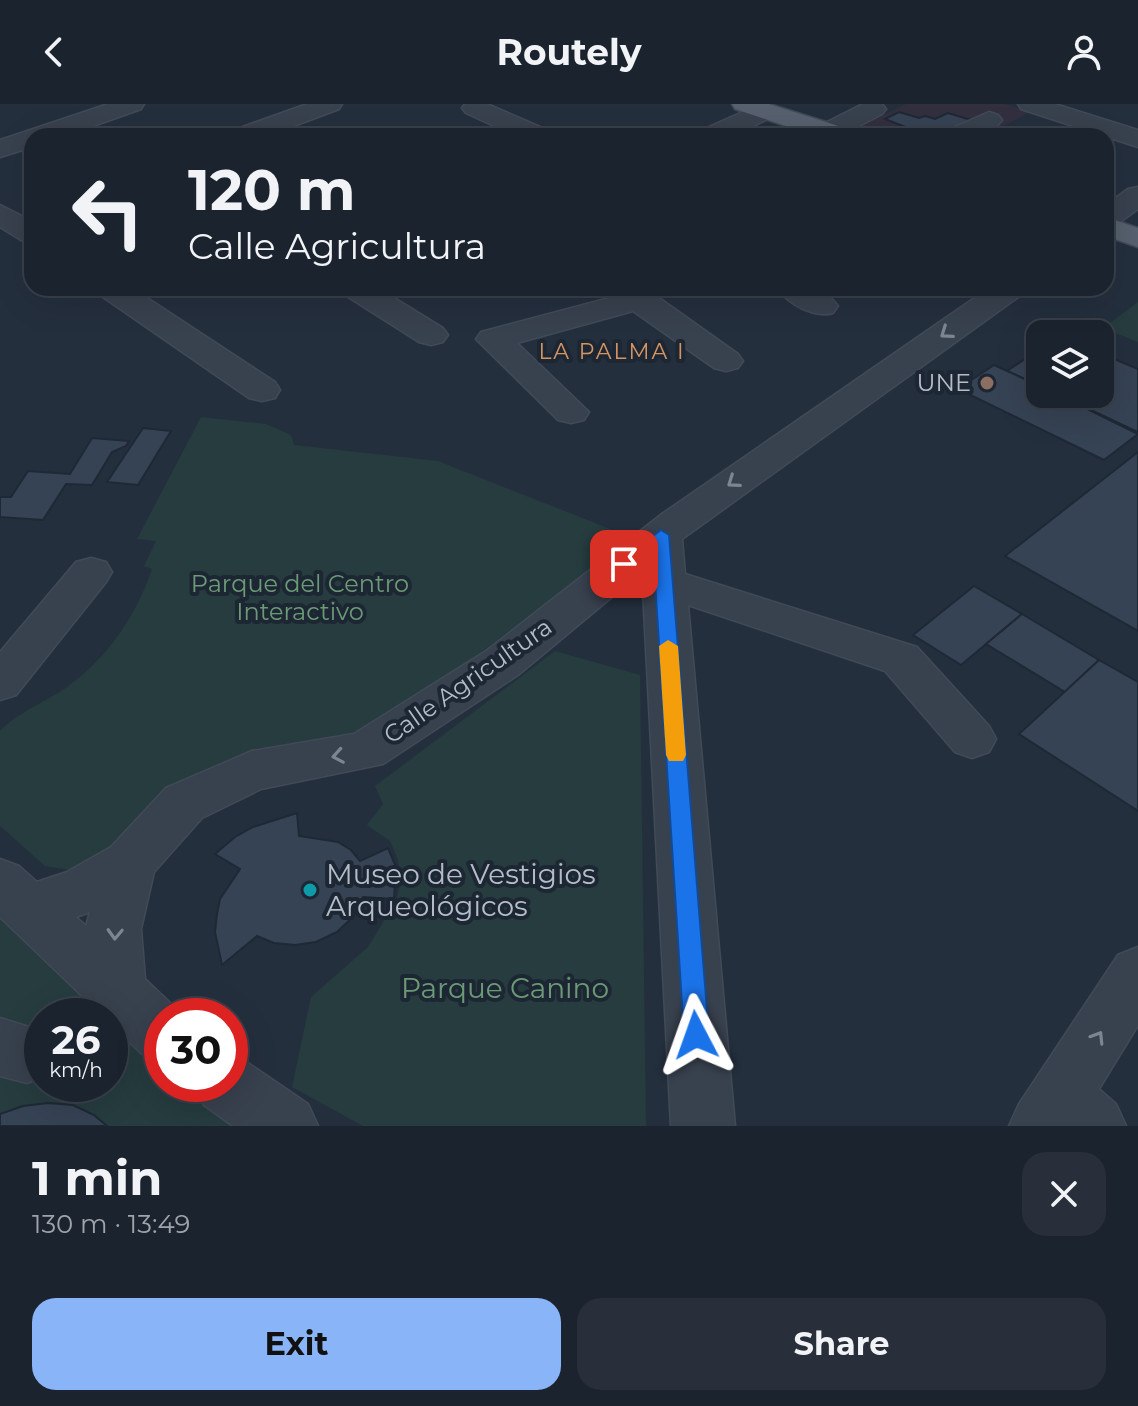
<!DOCTYPE html>
<html lang="en">
<head>
<meta charset="utf-8">
<style>
	:root { --surface:#1b232e; --page:#282f3a; --text:#f1f3f6; --muted:#a0a4aa; --line:#39404a; --accent:#8ab4f8 }
	body { margin:0; font-family:Montserrat,sans-serif; background:var(--page); color:var(--text); height:100vh; display:flex; flex-direction:column; font-size:30px; white-space:nowrap }
	* { box-sizing:border-box; margin:0 }
	p { font-size:26px; color:var(--muted) }
	.icon { flex:none; width:44px; height:44px; fill:none; stroke:currentColor; stroke-width:2; stroke-linecap:round; stroke-linejoin:round }
	.map { position:relative; height:1022px; overflow:hidden }
	.panel { display:flex; flex-direction:column; background:var(--surface); flex:1 }
	.panel>* { flex:none }
	.guide { position:absolute; left:24px; top:24px; width:1090px; height:168px; border-radius:24px; box-shadow:0 8px 32px #0002,0 0 0 2px var(--line); background:#1b232e; color:var(--text); overflow:hidden }
	.tools { position:absolute; left:1026px; top:216px; display:grid; gap:16px }
	.tools a { display:grid; place-items:center; width:88px; height:88px; border-radius:16px; background:var(--surface); box-shadow:0 8px 32px #0002,0 0 0 2px var(--line); font-size:40px }
	.speed { position:absolute; left:24px; top:894px; display:flex; gap:16px; font-size:40px; font-weight:700; text-align:center }
	.speed>* { display:grid; place-content:center; width:104px; height:104px; border-radius:50%; background:var(--surface); box-shadow:0 8px 32px #0002,0 0 0 2px var(--line); line-height:1 }
	.speed small { font-size:20px; font-weight:400 }
	.speed .limit { border:12px solid #d22; background:#fff; color:#111 }
	.pin { position:absolute; display:grid; place-items:center; width:68px; height:68px; color:#fff; margin:-34px; border-radius:16px; box-shadow:0 4px 12px #0006 }
	.me { position:absolute; width:88px; margin:-44px; rotate:356deg; stroke-linejoin:round; filter:drop-shadow(0 0 6px #0008) }
	.turn { display:flex; align-items:center; gap:28px; height:168px; padding:0 32px; font-size:36px }
	.turn .icon { width:104px; height:104px; stroke-width:2.5 }
	.turn b { display:block; font-size:56px; line-height:68px }
	.round { display:grid; place-items:center; flex:none; width:84px; height:84px; border-radius:24px; background:var(--page) }
	.headline { display:flex; align-items:center; justify-content:space-between; height:136px; padding:0 32px }
	h1 { font-size:48px; font-weight:700; line-height:60px }
	.action { display:flex; gap:16px; margin-top:auto; padding:16px 32px }
	.action a { flex:1; height:92px; border-radius:24px; background:var(--accent); color:#111; font-size:32px; font-weight:700; line-height:92px; text-align:center }
	.action a+a { background:var(--page); color:var(--text) }
	header { display:flex; justify-content:space-between; align-items:center; height:104px; padding:0 32px; background:var(--surface); font-size:36px; font-weight:700 }
	.map>svg:first-child { display:block }
	.medical { fill:#32303f }
	.green { fill:#263c3f; fill-rule:evenodd }
	.building { fill:#364354; stroke:#1f2835; stroke-width:2 }
	.lines { fill:none; stroke-linecap:round; stroke-linejoin:round }
	.minor-casing { stroke:#414a57; stroke-width:3 }
	.major-casing { stroke:#414a57; stroke-width:3 }
	.minor { fill:#38414e; fill-rule:evenodd }
	.major { fill:#56606e; fill-rule:evenodd }
	.oneway { stroke:#7c8592 }
	.route { fill:#1a73e8; stroke:#114b97; stroke-width:2 }
	.slow { fill:#f59e0b }
	.education-dot { fill:#8d6e63; stroke:#1d2633; stroke-width:3 }
	.culture-dot { fill:#0f9aa8; stroke:#1d2633; stroke-width:3 }
	.labels { text-anchor:middle; stroke-width:8; stroke-linejoin:round; paint-order:stroke }
	.far-neighbourhood-label { font-size:22px; letter-spacing:2px; fill:#d59563; stroke:#1d2633 }
	.poi-label { font-size:24px; fill:#b4bcc9; stroke:#1d2633; text-anchor:end }
	.park-label { font-size:24px; fill:#6b9a76; stroke:#1d2633 }
	.street-label { font-size:24px; fill:#b4bcc9; stroke:#1d2633 }
	.near-poi-label { font-size:28px; fill:#b4bcc9; stroke:#1d2633; text-anchor:start }
	.near-park-label { font-size:28px; fill:#6b9a76; stroke:#1d2633 }
</style>
</head>
<body>
<header><svg class="icon" aria-label="back" viewBox="0 0 24 24"><path d="M15 5l-7 7 7 7"/></svg>Routely<svg class="icon" aria-label="person" viewBox="0 0 24 24"><circle cx="12" cy="8" r="4"/><path d="M4 21q1-7 8-7t8 7"/></svg></header>
<div class="map">
<svg width="1138" height="1022" viewBox="0 0 1138 1022">
	<rect width="100%" height="100%" fill="#242f3e"/>
	<path class="medical" d="M906,0H1005L1030,8L985,32H890L861,22Z"/>
	<g class="green">
		<path d="M1138,198V238L1103,224Z"/>
		<path d="M201,313L266,320L291,331L294,341L438,357L633,434L363,637L260,651L94,770L45,762L0,722V627C18,608 46,598 67,583C107,555 137,510 152,465L144,462L156,437L137,435Z"/>
		<path d="M555,547L640,571L646,1022H363L292,983L311,893L368,843L397,795L401,775L398,756L390,737L367,721L383,700L375,682Z"/>
		<path d="M0,796L162,955V980H187L233,1022H0ZM42,912H110V980H42Z"/>
	</g>
	<g class="building">
		<path d="M899,8L919,14L925,12L935,15L948,9L971,16L940,32H928L885,15Z"/>
		<path d="M1040,245V282L1007,267Z"/>
		<path d="M1100,249L1138,265V328L1057,290H1100Z"/>
		<path d="M994,261L1040,282V290H1057L1138,330L1104,356L958,285Z"/>
		<path d="M143,324L171,327L138,381L107,378Z"/>
		<path d="M92,334L129,337L126,342L112,348L92,381L66,380L43,416L0,413V393H11L28,367L70,370Z"/>
		<path d="M1138,348V527L1005,452Z"/>
		<path d="M974,482L1022,510L961,561L913,531Z"/>
		<path d="M1022,510L1099,556L1065,588L986,540Z"/>
		<path d="M1099,556L1138,578V707L1019,630Z"/>
		<path d="M297,709L299,732L338,738L351,746L360,757L388,744L396,763L394,795L363,793L353,813L337,828L316,838L295,841L274,839L257,832L222,861L215,828L217,810L220,795L240,765L215,750L235,733L253,723Z"/>
		<path d="M48,999L73,1001L94,1011L107,1022H0V1010L23,1002Z"/>
	</g>
	<g class="lines">
		<defs>
			<g id="minor">
				<path d="M108,0H144L141,5L65,32H32V43L0,53V36Z"/>
				<path d="M307,0H342L339,5L267,32H230L234,26Z"/>
				<path d="M465,0H487L547,26L551,32H516L466,9L462,4Z"/>
				<path d="M767,0L778,7L774,12L732,32H698L702,26L756,2Z"/>
				<path d="M863,0H882L886,5L882,10L840,32H818L815,28L819,22Z"/>
				<path d="M1018,0H1055L1138,26V43L1021,5Z"/>
				<path d="M989,8L998,11L1002,16C988,35 965,32 944,32L948,26Z"/>
				<path d="M1138,83V105L1116,121L1106,124V101L1128,85Z"/>
				<path d="M0,101L32,117V139L21,136L0,123Z"/>
				<path d="M95,184H132L275,278L280,286L275,294L262,297L249,294L100,191Z"/>
				<path d="M340,184H378L443,224L448,231L443,238L431,241L419,238L345,191Z"/>
				<path d="M611,184H645L738,250L743,257L738,264L726,267L714,264L633,207L517,239L589,308L584,316L571,319L558,316L476,235L481,228L617,192Z"/>
				<path d="M777,184C800,184 823,181 838,202L833,209C814,214 789,201 777,184Z"/>
				<path d="M989,184H1026L1021,191L682,435L685,470L917,543L989,622L996,635L989,648L972,654L955,648L885,567L688,501L735,1022H671L642,468L518,571L383,660L261,685L202,714L154,768L141,825L145,875L184,912H162V957L141,949L110,919V912H103L0,813V755L19,762L37,778L67,768L111,743L166,684L252,647L354,630L486,547L662,410ZM90,808L86,822L76,813Z"/>
				<path d="M91,454L106,458L112,468L106,478L16,591L0,596V548L76,458Z"/>
				<path d="M1138,843V921L1099,985L1116,1000L1126,1022H1009L1019,1000L1118,851Z"/>
				<path d="M0,914L42,927V973L27,979L0,972Z"/>
				<path d="M230,952L248,959L308,1000L318,1022H233L204,1001L195,980H230Z"/>
			</g>
			<g id="major">
				<path d="M732,0H769L851,26L855,32H816L735,5Z"/>
				<path d="M1106,113L1138,124V143L1106,132Z"/>
			</g>
		</defs>
		<use href="#minor" class="minor-casing"/>
		<use href="#major" class="major-casing"/>
		<use href="#minor" class="minor"/>
		<use href="#major" class="major"/>
	</g>
	<defs><path id="oneway-chevron" d="M-2-3.5L2.5 0L-2 3.5" fill="none" stroke-width="1.6" stroke-linecap="round" stroke-linejoin="round" transform="scale(2)"/></defs>
	<g class="oneway">
		<use href="#oneway-chevron" transform="translate(946 229) rotate(145)"/>
		<use href="#oneway-chevron" transform="translate(733 378) rotate(145)"/>
		<use href="#oneway-chevron" transform="translate(338 652) rotate(170)"/>
		<use href="#oneway-chevron" transform="translate(115 830) rotate(92)"/>
		<use href="#oneway-chevron" transform="translate(1098 933) rotate(-58)"/>
	</g>
	<path class="route" d="M661,426L669,431L709,931L705,939L696,942L687,939L684,931L653,446L631,464H618L616,460Z"/>
	<path class="slow" d="M668,536L678,542L686,651L683,657H669L666,651L659,542Z"/>
	<circle class="education-dot" cx="987" cy="279" r="8"/>
	<circle class="culture-dot" cx="310" cy="786" r="8"/>
	<g class="labels">
		<g class="far-neighbourhood-label">
			<text x="612" y="255">LA PALMA I</text>
		</g>
		<g class="poi-label">
			<text x="971" y="287">UNE</text>
		</g>
		<g class="park-label">
			<text x="300" y="488">Parque del Centro<tspan x="300" dy="28">Interactivo</tspan></text>
		</g>
		<g class="street-label">
			<text transform="translate(468 577) rotate(-35)" y="8">Calle Agricultura</text>
		</g>
		<g class="near-poi-label">
			<text x="326" y="780">Museo de Vestigios<tspan x="326" dy="32">Arqueológicos</tspan></text>
		</g>
		<g class="near-park-label">
			<text x="505" y="894">Parque Canino</text>
		</g>
	</g>
</svg>
<div class="tools">
<a><svg class="icon" aria-label="layers" viewBox="0 0 24 24"><path d="M12 4l9 5-9 5-9-5zM3 14l9 5 9-5"/></svg></a>
</div>
<div class="speed"><div>26<small>km/h</small></div><div class="limit">30</div></div>
<div class="pin" style="left:624px;top:460px;background:#d93025"><svg class="icon" aria-label="arrive" viewBox="0 0 24 24"><path d="M6 21V4h12l-3 4 3 4H6"/></svg></div>
<svg class="me" style="left:696px;top:931px" viewBox="-20 -20 40 40"><path d="M0-17L14 15 0 8-14 15z" fill="#1a73e8" stroke="#fff" stroke-width="4"/></svg>
<div class="guide">
<div class="turn"><svg class="icon" aria-label="left" viewBox="0 0 24 24"><path d="M17 20v-9H6M10 6l-5 5 5 5"/></svg><div><b>120 m</b>Calle Agricultura</div></div>
</div>
</div>
<section class="panel">
<div class="headline"><div><h1>1 min</h1><p>130 m · 13:49</p></div><a class="round"><svg class="icon" aria-label="close" viewBox="0 0 24 24"><path d="M6 6l12 12M18 6L6 18"/></svg></a></div>
<div class="action"><a>Exit</a><a>Share</a></div>
</section>
</body>
</html>
